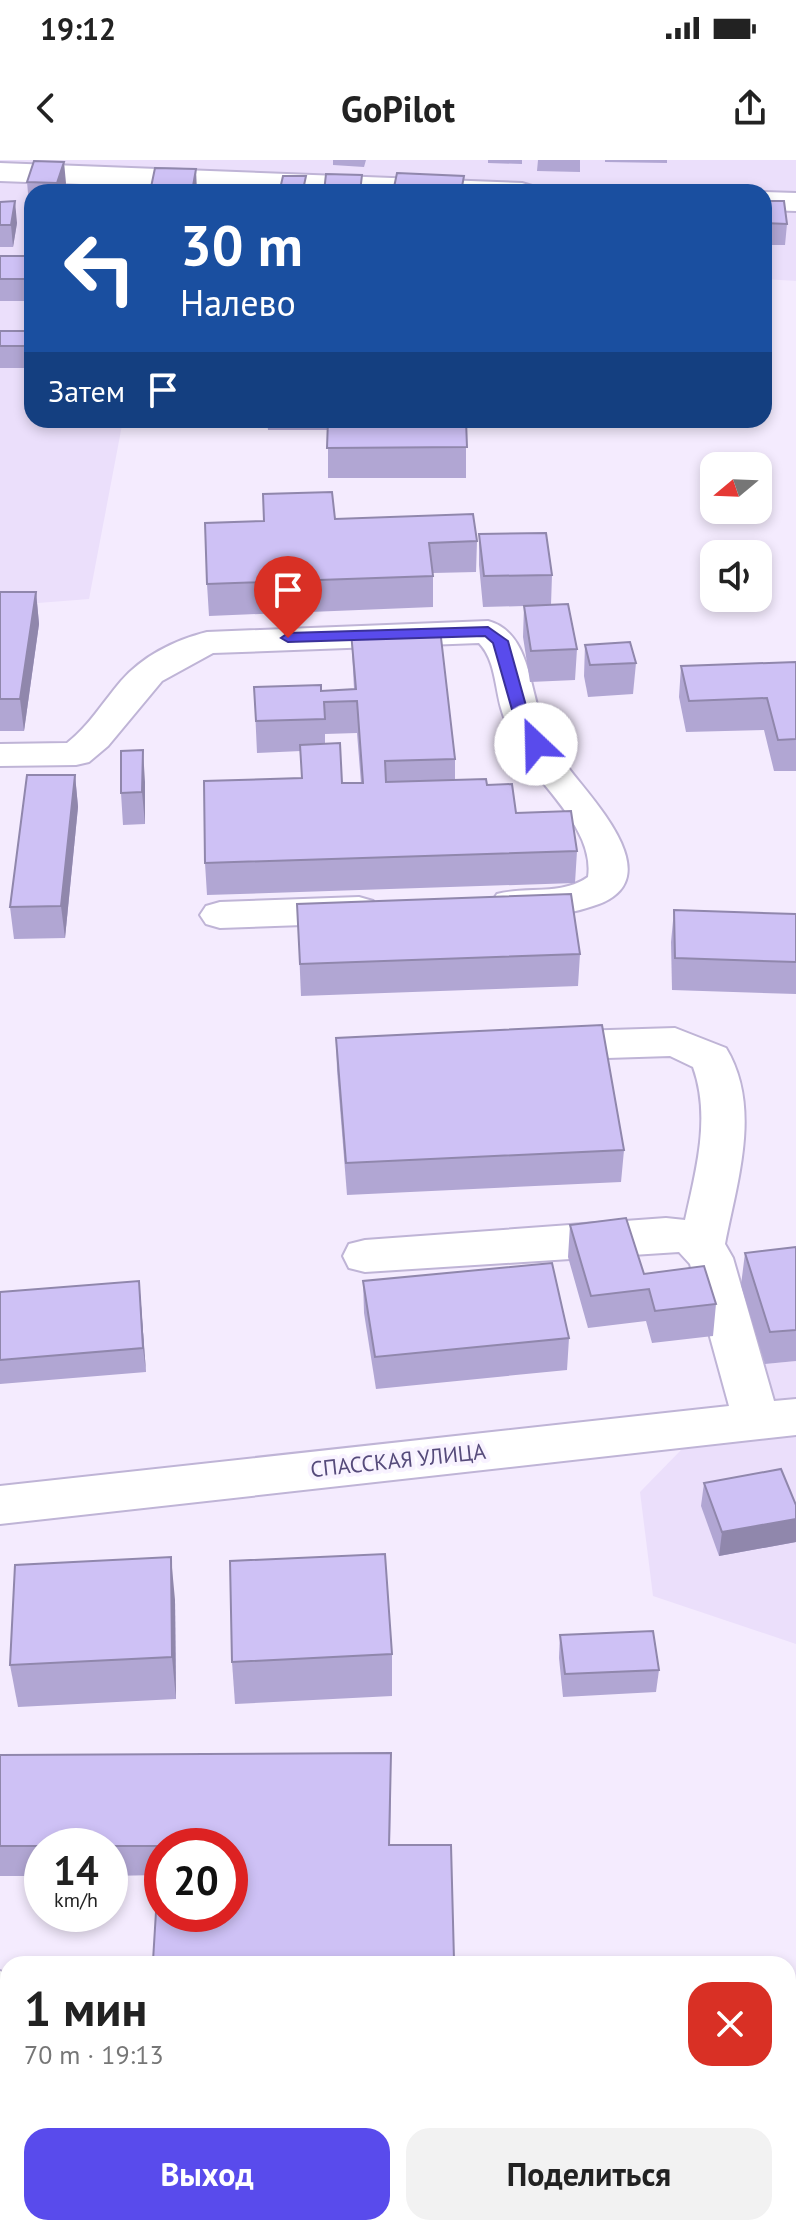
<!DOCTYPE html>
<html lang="ru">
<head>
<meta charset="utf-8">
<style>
	:root { --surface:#fff; --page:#f2f2f2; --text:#222; --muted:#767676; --accent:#594bec }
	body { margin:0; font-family:"PT Sans",sans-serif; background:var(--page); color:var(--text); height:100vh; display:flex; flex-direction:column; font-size:30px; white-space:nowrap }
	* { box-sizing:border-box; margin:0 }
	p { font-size:26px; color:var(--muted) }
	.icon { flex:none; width:44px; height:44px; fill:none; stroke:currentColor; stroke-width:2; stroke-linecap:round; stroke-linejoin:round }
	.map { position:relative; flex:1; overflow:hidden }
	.drawer { position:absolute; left:0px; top:1796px; width:796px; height:280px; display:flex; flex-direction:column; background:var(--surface); border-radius:24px 24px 0 0; box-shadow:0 4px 12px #0003 }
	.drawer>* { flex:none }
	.guide { position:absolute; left:24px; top:24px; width:748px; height:244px; border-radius:24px; box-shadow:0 4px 12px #0003; background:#1a4fa0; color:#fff; overflow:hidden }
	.needle { width:52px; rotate:251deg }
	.tools { position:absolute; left:700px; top:292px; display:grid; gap:16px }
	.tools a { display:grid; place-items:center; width:72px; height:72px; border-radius:16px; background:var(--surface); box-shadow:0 4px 12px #0003; font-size:40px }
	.speed { position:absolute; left:24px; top:1668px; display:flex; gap:16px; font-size:40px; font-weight:700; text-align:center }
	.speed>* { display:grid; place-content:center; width:104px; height:104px; border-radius:50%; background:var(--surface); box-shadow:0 4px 12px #0003; line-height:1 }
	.speed small { font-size:20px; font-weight:400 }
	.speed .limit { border:12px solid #d22; background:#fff; color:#111 }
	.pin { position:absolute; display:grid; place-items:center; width:68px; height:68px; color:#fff; margin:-82px -34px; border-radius:50% 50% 50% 0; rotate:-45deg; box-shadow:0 0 8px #0007 }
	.pin .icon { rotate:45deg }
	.me { position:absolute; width:88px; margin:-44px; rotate:336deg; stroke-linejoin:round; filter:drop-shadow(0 0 6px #0008) }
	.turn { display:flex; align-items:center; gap:28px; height:168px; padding:0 24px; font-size:36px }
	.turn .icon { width:104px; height:104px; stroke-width:2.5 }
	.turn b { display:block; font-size:56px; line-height:68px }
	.then { display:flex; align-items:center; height:76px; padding:0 24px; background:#0003; gap:16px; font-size:30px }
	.round { display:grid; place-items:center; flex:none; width:84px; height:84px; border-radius:24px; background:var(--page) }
	.summary { display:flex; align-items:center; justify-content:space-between; height:136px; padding:0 24px }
	h1 { font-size:48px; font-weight:800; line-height:60px }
	.button { display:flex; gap:16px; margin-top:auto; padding:16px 24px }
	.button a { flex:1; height:92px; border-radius:24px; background:var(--accent); color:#fff; font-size:32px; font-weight:800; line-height:92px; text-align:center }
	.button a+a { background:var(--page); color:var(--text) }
	.status { display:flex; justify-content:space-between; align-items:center; height:56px; padding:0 40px; background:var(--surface); direction:ltr }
	.status svg { height:22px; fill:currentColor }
	header { display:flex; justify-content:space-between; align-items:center; height:104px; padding:0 24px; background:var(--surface); font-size:36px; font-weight:800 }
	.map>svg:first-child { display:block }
	.residential { fill:#ebdffb }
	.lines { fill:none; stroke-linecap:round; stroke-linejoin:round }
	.minor-casing { stroke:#bfb4d6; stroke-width:4 }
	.minor { fill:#fff; fill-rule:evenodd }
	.wall { fill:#b1a6d3; fill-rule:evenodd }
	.shaded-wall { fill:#9087ac }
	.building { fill:#cec1f5; stroke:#9087ac; stroke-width:2; fill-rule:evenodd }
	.route { fill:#594bec; stroke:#3a3199; stroke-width:2 }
	.labels { text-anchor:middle; stroke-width:8; stroke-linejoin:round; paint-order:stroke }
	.street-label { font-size:22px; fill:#564b7b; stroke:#f8f2ff }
</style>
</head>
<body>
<div class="status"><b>19:12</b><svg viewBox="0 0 49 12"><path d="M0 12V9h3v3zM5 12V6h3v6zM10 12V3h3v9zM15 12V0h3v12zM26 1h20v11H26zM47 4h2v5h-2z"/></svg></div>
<header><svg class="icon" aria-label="back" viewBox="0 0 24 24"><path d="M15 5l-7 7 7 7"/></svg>GoPilot<svg class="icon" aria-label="share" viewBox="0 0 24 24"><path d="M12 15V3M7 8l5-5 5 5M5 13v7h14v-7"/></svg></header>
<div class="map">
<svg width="796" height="2076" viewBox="0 0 796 2076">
	<rect width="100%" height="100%" fill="#f4ebfe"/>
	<g class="residential">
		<path d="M0,0H796V121L764,119V32H32V260H123L89,439L0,446Z"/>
		<path d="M796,1201V1484L653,1436L640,1332L765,1204Z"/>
	</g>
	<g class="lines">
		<defs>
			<g id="minor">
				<path d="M0,3L522,23L532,26L536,32H298L0,21Z"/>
				<path d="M764,32L796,33V51L764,50Z"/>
				<path d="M488,461C530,472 529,529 543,563C550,580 559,596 570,610C597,645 671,722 593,746C564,756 527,760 497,752L491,743L497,734C527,726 561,736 588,717C595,669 540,627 518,588C511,575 505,562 501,548C495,527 495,499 479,483L213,493L162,521L108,586L89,602L76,605L0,606V584L67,583C89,566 103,542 121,521C143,496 175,480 207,472Z"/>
				<path d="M359,737L373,741L379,750L373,759L359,763L220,768L206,764L200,755L206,746L220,742Z"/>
				<path d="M675,868L726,888C762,947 737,1021 725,1084L733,1098L774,1241L796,1239V1275L0,1364V1326L729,1246L690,1104L679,1092L365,1112L349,1108L343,1096L349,1084L365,1080L666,1058L685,1060C696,1010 711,957 693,907L670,896L544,900L529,896L523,886L529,876L544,872Z"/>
				<path d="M0,1811L8,1814V1875L0,1872Z"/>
				<path d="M9,2068H69L68,2076H8Z"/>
				<path d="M339,2068H399L400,2076H340Z"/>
			</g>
		</defs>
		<use href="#minor" class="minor-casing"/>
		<use href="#minor" class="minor"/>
	</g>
	<g class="wall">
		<path d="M333,0H366L364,7L333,5Z"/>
		<path d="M488,0H522V4L488,3Z"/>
		<path d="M538,0H580V12L537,11Z"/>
		<path d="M605,0H667V3L605,2Z"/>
		<path d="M283,16L306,32H280Z"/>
		<path d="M27,22L66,23L63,32H32V44H29Z"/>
		<path d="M764,41L787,64L785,85H764Z"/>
		<path d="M0,42L17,63L13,87H0Z"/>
		<path d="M0,96H32L31,141H0Z"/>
		<rect x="0" y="171" width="32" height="37"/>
		<path d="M267,260H466V318H328V270H268Z"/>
		<path d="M263,334L335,359L477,381L476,412L433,413V447L209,456L207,424L264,361Z"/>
		<path d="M479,374L552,415L551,445L577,489L575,520L530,522L523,477L524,446L483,447L479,405Z"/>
		<path d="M0,432H36L39,464L24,571H0Z"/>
		<path d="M351,472L455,599V620L487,625L516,653L577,691L575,723L207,735L205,703L302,618L301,591L257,593L254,527L321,531L354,529ZM357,573L361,623H342L325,584V574Z"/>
		<path d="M585,485L636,503L633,534L588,537L584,516Z"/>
		<path d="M796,502V611H774L764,570L686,572L679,537L681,506Z"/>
		<path d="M75,615L78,647L65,778L14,779L10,747Z"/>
		<path d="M145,622V664L123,665L121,633Z"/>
		<path d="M297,744L580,794L578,826L301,836Z"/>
		<path d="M674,750L796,754V834L672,830L671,782Z"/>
		<path d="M336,878L624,990L621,1022L347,1035L337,910Z"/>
		<path d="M570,1065L644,1114L716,1144L713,1176L652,1183L646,1161L588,1168L568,1097Z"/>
		<path d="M796,1087V1201L765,1204L741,1125L745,1093Z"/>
		<path d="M363,1121L569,1178L567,1210L376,1229L364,1153Z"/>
		<path d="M0,1132L141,1145L146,1212L0,1224Z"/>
		<path d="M704,1323L796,1345V1382L719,1396L701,1346Z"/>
		<path d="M175,1440L176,1539L18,1547L10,1505Z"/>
		<path d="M560,1475L659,1510L656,1532L563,1537L559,1498Z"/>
		<path d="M392,1494V1536L235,1544L232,1502Z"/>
		<path d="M0,1595L391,1624L390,1685H451L454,1804H154L158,1715L110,1716V1686H42V1716H0Z"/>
		<rect x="598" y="2068" width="66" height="8"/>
	</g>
	<g class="shaded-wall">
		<path d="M64,2L66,23L63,32H58L57,23Z"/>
		<path d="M196,9L197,32H192Z"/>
		<path d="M15,41L17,63L13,87L11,65Z"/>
		<path d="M32,98V135L31,141L29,119Z"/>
		<path d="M36,432L39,464L24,571L20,539Z"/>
		<path d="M143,590L145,622V664L142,632Z"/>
		<path d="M75,615L78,647L65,778L61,746Z"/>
		<path d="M139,1121L141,1145L146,1212L143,1188Z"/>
		<path d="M796,1359V1382L719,1396L722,1372Z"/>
		<path d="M171,1397L175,1440L176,1539L172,1497Z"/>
	</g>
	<g class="building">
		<path d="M34,1L64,2L57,23L27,22Z"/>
		<path d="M155,8L196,9L192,32H150Z"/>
		<path d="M397,13L464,16L461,32H393Z"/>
		<path d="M326,14L362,15L360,32H324Z"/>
		<path d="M283,16H306L303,30L280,29Z"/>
		<path d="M526,25L561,26L560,32H525Z"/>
		<path d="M15,41L11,65H0V42Z"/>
		<path d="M764,41H784L787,64L764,63Z"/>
		<path d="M0,96H32L29,119H0Z"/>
		<rect x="0" y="171" width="32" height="15"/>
		<path d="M328,260H466L467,287L327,288Z"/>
		<path d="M332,332L335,359L473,354L477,381L429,383L433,416L207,424L205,363L264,361L263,334Z"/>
		<path d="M546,373L552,415L484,416L479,374Z"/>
		<path d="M0,432H36L20,539H0Z"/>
		<path d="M568,444L577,489L531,491L524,446Z"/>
		<path d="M440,469L455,599L385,601L386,622L486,619L487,625L512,624L516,653L571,651L577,691L205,703L204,621L302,618L300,585L340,583L342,623H363L357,541L324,542L325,559L256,561L254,527L321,525V531L356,529L351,472Z"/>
		<path d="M630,482L636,503L590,505L585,485Z"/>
		<path d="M796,502V579L778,580L767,538L689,541L681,506Z"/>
		<path d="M143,590L142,632L121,633V591Z"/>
		<path d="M27,615H75L61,746L10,747Z"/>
		<path d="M571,734L580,794L300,804L297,744Z"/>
		<path d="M674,750L796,754V802L675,798Z"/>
		<path d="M602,865L624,990L346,1003L336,878Z"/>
		<path d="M626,1058L644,1114L704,1106L716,1144L655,1151L649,1129L591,1136L570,1065Z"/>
		<path d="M796,1087V1170L770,1172L745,1093Z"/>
		<path d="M552,1103L569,1178L375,1197L363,1121Z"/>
		<path d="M139,1121L143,1188L0,1200V1132Z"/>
		<path d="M781,1309L796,1345V1359L722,1372L704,1323Z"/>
		<path d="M385,1394L392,1494L232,1502L230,1401Z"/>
		<path d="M171,1397L172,1497L10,1505L15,1405Z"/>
		<path d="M653,1471L659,1510L565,1514L560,1475Z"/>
		<path d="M391,1593L389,1685H451L454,1800L153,1801L160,1686H0V1595ZM162,1686H230V1754H162Z"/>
		<path d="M155,2068H271V2076H154Z"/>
		<rect x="439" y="2068" width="101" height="8"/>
		<path d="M601,2068H664V2076H602Z"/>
	</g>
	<path class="route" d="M488,467L508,481L530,560L543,584L541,587H530L515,560L493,483L485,476L288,482L281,478L288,473Z"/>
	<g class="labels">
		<g class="street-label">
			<text transform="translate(398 1300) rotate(-6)" y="8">СПАССКАЯ УЛИЦА</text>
		</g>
	</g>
</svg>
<div class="tools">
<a><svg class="needle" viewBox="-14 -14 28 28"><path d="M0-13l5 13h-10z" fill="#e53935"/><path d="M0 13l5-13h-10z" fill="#767676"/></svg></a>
<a><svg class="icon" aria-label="sound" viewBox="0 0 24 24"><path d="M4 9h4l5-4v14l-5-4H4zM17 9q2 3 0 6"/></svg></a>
</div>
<div class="speed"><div>14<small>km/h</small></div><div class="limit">20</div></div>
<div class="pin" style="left:288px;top:478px;background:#d93025"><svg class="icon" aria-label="arrive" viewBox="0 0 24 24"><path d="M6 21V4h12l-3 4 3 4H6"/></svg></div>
<svg class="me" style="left:536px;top:584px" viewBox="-20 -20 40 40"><circle r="19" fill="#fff"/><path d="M0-13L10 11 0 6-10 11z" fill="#594bec"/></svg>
<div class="guide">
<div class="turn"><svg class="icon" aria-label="left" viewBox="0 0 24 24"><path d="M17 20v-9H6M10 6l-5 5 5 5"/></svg><div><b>30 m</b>Налево</div></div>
<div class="then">Затем<svg class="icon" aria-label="arrive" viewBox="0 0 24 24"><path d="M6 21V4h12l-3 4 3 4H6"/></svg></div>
</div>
<section class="drawer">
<div class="summary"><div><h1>1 мин</h1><p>70 m · 19:13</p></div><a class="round" style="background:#d93025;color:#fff"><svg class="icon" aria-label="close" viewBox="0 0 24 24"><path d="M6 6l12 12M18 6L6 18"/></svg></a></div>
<div class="button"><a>Выход</a><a>Поделиться</a></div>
</section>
</div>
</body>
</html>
